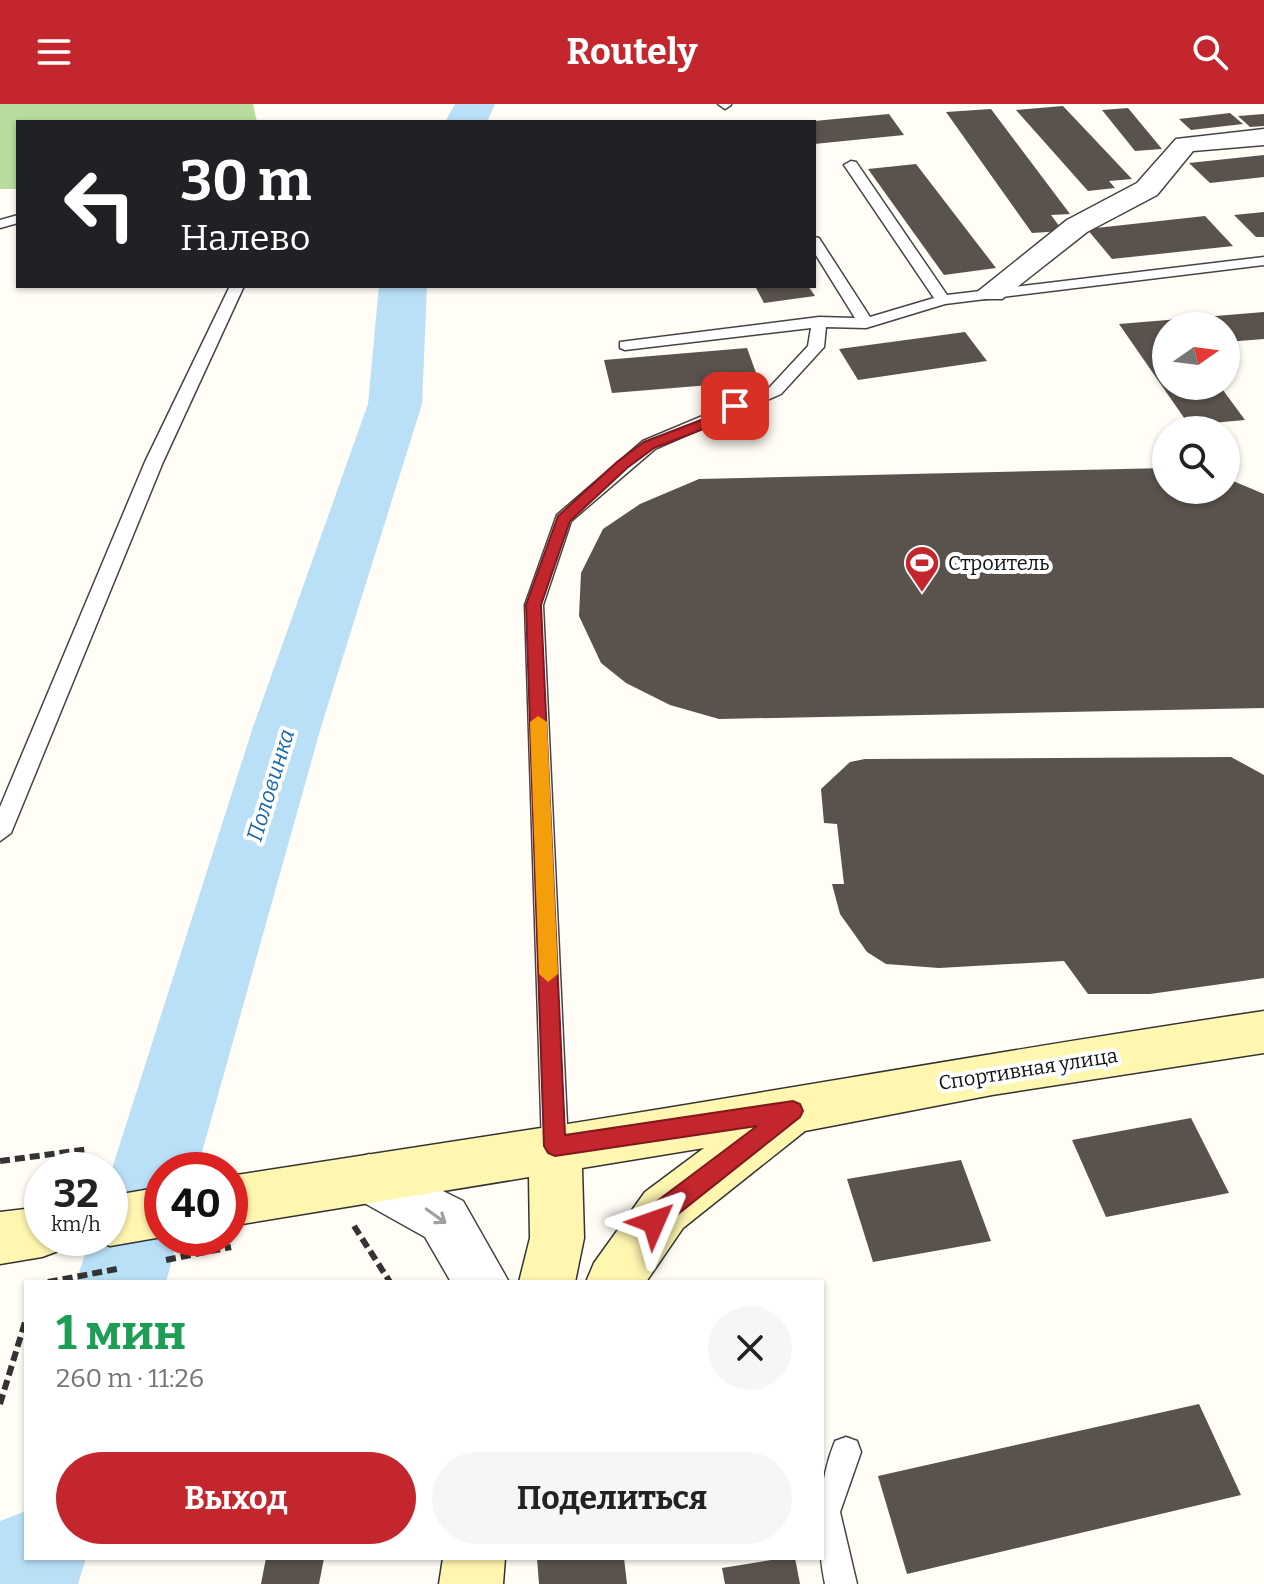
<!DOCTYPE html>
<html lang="ru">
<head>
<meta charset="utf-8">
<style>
	:root { --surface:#fff; --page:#f6f6f6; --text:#222; --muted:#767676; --accent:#c4262e }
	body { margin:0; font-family:Bitter,serif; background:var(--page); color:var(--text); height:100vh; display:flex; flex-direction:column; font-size:30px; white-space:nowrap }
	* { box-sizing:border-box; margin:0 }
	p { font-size:26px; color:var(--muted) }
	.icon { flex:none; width:44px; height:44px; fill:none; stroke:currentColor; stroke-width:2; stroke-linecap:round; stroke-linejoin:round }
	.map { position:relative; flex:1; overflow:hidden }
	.details { position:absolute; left:24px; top:1176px; width:800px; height:280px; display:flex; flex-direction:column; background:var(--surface); border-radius:0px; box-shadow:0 2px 6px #0004 }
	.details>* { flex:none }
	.guide { position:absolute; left:16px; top:16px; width:800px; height:168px; border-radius:0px; box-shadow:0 2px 6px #0004; background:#202124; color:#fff; overflow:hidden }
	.needle { width:52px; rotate:76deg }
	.fabs { position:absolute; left:1152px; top:208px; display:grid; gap:16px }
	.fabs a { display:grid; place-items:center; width:88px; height:88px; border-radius:50%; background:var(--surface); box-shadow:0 2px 6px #0004; font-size:40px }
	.speed { position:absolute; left:24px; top:1048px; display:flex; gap:16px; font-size:40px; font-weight:700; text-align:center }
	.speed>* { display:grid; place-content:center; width:104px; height:104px; border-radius:50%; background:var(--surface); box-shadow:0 2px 6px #0004; line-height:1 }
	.speed small { font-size:20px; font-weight:400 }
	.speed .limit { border:12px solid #d22; background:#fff; color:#111 }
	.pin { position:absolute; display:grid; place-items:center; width:68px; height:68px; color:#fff; margin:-34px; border-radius:16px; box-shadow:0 4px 12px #0006 }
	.me { position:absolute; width:88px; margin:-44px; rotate:47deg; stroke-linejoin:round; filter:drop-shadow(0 0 6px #0008) }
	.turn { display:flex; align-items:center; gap:28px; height:168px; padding:0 32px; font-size:36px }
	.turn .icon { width:104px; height:104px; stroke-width:2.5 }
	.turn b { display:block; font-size:56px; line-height:68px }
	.round { display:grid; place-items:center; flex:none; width:84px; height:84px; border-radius:42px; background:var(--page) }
	.head { display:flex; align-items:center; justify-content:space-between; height:136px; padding:0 32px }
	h1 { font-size:48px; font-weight:700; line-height:60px; color:#1e9e55 }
	.cta { display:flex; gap:16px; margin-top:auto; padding:16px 32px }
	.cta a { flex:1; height:92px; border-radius:48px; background:var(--accent); color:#fff; font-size:32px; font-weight:700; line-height:92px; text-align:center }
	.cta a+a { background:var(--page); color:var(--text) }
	header { display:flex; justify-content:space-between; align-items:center; height:104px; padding:0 32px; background:var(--accent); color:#fff; font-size:36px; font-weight:700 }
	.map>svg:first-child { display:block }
	.forest { fill:#b9dc9c }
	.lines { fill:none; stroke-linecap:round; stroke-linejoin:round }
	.river { fill:#b9e0f7; fill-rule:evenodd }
	.building { fill:#5a524d }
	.lane-casing { stroke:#444; stroke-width:3 }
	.street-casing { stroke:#444; stroke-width:3 }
	.secondary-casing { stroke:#333; stroke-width:3 }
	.path { stroke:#333; stroke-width:6; stroke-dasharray:10 5; stroke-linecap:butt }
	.lane { fill:#fff; fill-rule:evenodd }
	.street { fill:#fff; fill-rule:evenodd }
	.secondary { fill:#fff6b0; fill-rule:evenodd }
	.oneway { stroke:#a0a0a0 }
	.route { fill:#c4262e; stroke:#7f191e; stroke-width:2 }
	.slow { fill:#f59e0b }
	.labels { text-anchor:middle; stroke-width:8; stroke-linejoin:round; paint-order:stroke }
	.poi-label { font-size:20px; fill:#111; stroke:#fff; text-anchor:start }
	.street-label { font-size:20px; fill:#111; stroke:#fff }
	.water-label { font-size:22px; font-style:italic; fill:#1768a6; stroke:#fff }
</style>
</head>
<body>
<header><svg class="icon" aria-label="menu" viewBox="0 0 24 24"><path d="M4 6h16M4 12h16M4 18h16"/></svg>Routely<svg class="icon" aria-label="search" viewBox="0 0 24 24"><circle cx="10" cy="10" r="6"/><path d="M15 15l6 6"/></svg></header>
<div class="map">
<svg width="1264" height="1480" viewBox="0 0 1264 1480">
	<rect width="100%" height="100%" fill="#fffdf5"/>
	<path class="forest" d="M0,0H253L257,18H18V85H0Z"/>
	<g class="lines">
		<g class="river">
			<path d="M455,0H495L487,18H445Z"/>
			<path d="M379,182H427L422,300L321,623L197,1066H162V1134H178L166,1178H76L90,1134H110V1071L253,623L368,300Z"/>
			<path d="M26,1407V1454H86L78,1480H0V1417Z"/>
		</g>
	</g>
	<g class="building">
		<path d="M1063,2L1132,75L1109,77L1115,84L1088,87L1016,6Z"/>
		<path d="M1128,4L1162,45L1135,47L1102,6Z"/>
		<path d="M991,5L1070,110L1051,111L1063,127L1032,129L946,8Z"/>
		<path d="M1230,9L1243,20L1191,26L1179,15Z"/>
		<path d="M889,10L904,31L814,40V17Z"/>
		<path d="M1264,10V22L1250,23L1238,12Z"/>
		<path d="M1264,51V73L1210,79L1189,59Z"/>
		<path d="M916,60L996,164L944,171L868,65Z"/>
		<path d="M1264,108V133H1256L1234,111Z"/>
		<path d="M1205,112L1233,142L1112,155L1087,125Z"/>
		<path d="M755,182H808L815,192L764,199Z"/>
		<path d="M1264,208V235L1226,238V222H1166V282H1220L1245,316L1189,321L1119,220Z"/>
		<path d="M965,228L987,257L858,276L839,245Z"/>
		<path d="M747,244L759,277L612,289L604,256Z"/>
		<path d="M1166,364V386H1226V374L1264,390V604L719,615L670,601L626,579L601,559L579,512L581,469L603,425L640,400L699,375Z"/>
		<path d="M1231,653L1264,671V874L1150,890H1088L1064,857L939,864L886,860L867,848L840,810L832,780H844L837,720L824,719L821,685L850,658L865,655Z"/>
		<path d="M1191,1014L1229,1089L1106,1113L1072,1036Z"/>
		<path d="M961,1056L991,1137L873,1158L847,1075Z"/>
		<path d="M1199,1300L1241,1391L907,1470L878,1372Z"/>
		<path d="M266,1454H324L319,1480H261Z"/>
		<path d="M537,1454H624L627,1480H539Z"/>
		<path d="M784,1454H795L800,1480H725L722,1464Z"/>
	</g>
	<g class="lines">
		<defs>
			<g id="lane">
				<path d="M718,0H731V1L725,5Z"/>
				<path d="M851,57L856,58L947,191L1264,153V161L945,200L866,224L826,223L824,243L781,290L655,345L571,417L543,501L568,1042L564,1050L555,1054L546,1050L542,1042L525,501L557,411L643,337L769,284L808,242L811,224L625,246L620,244V238L819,213L855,214L814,148V133L819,134L870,213L934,194L844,61Z"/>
				<path d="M18,111V119L0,124V116Z"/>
				<path d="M230,182H244L163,358L11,729L0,737V703L145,358Z"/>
				<path d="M846,1333L857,1337L861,1348L840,1408L857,1480H825C816,1437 817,1381 835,1337Z"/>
			</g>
			<g id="street">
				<path d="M1264,25V41L1193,47L1157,91L1087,128L1002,195H980L976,189L1067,116L1137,79L1176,35Z"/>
				<path d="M369,1050L463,1097L509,1178H451L425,1133L350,1091L343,1074L350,1057Z"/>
			</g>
			<g id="secondary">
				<path d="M1264,907V949L992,991L805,1027L683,1124L646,1178H586L594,1159L645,1088L704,1044L582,1064L584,1134L575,1178H519L530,1134L529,1073L230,1122V1072L541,1024L555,1019L561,1021C795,984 1029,942 1264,907Z"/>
				<path d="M162,1083V1133L110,1142L91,1135L110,1134V1092Z"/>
				<path d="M42,1103V1134H66L61,1146L42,1153L0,1160V1108Z"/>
				<path d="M443,1454H505L503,1480H439Z"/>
			</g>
		</defs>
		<use href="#lane" class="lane-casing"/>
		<use href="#street" class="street-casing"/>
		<use href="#secondary" class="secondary-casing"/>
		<g class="path">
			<path d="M0,1057L89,1045"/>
			<path d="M354,1122L390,1178"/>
			<path d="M166,1156L231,1143"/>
			<path d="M48,1178L117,1165"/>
			<path d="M0,1300L26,1215"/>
		</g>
		<use href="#lane" class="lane"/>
		<use href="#street" class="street"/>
		<use href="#secondary" class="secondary"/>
	</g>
	<defs><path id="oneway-shaft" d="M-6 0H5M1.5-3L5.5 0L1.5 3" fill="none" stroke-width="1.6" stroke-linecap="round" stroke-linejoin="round" transform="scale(2)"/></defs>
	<use class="oneway" href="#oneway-shaft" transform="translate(436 1112) rotate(36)"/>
	<path class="route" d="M731,299L742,302L711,322L654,344L627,364L570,417L541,501L565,1031L793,997L800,1000L803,1007L800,1013L654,1129L646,1126L642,1118L656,1098L757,1022L555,1052L548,1049L544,1042L526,501L558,412L617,358L644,338L701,316Z"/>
	<path class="slow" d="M538,612L547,618L558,870L548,878L539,870L530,618Z"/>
	<defs>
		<symbol id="stadium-pin" viewBox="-11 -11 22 30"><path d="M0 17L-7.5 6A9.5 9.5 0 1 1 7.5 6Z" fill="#c4262e" stroke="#fff"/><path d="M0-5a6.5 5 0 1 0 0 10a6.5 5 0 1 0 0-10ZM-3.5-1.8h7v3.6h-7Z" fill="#fff"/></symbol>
	</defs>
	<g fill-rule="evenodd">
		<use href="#stadium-pin" x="902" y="439" width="40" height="54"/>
	</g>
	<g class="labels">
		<g class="poi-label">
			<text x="948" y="466">Строитель</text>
		</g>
		<g class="street-label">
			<text transform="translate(1028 965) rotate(-9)" y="7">Спортивная улица</text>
		</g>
		<g class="water-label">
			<text transform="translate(270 681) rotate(-73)" y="8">Половинка</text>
		</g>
	</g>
</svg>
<div class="fabs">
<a><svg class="needle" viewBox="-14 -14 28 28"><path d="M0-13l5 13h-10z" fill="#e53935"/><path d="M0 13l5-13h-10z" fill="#767676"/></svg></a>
<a><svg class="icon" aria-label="search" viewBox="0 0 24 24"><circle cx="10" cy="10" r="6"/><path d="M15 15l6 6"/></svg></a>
</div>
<div class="speed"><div>32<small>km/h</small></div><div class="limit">40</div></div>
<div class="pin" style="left:735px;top:302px;background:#d93025"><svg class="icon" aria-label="arrive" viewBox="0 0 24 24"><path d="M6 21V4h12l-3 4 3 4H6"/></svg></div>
<svg class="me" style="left:654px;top:1118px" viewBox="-20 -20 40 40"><path d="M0-17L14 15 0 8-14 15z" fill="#c4262e" stroke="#fff" stroke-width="4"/></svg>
<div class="guide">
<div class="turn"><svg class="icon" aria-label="left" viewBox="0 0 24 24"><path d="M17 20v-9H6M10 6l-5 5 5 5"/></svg><div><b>30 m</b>Налево</div></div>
</div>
<section class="details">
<div class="head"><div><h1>1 мин</h1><p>260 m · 11:26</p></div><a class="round"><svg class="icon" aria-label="close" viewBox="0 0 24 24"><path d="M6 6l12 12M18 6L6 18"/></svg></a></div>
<div class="cta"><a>Выход</a><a>Поделиться</a></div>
</section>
</div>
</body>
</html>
